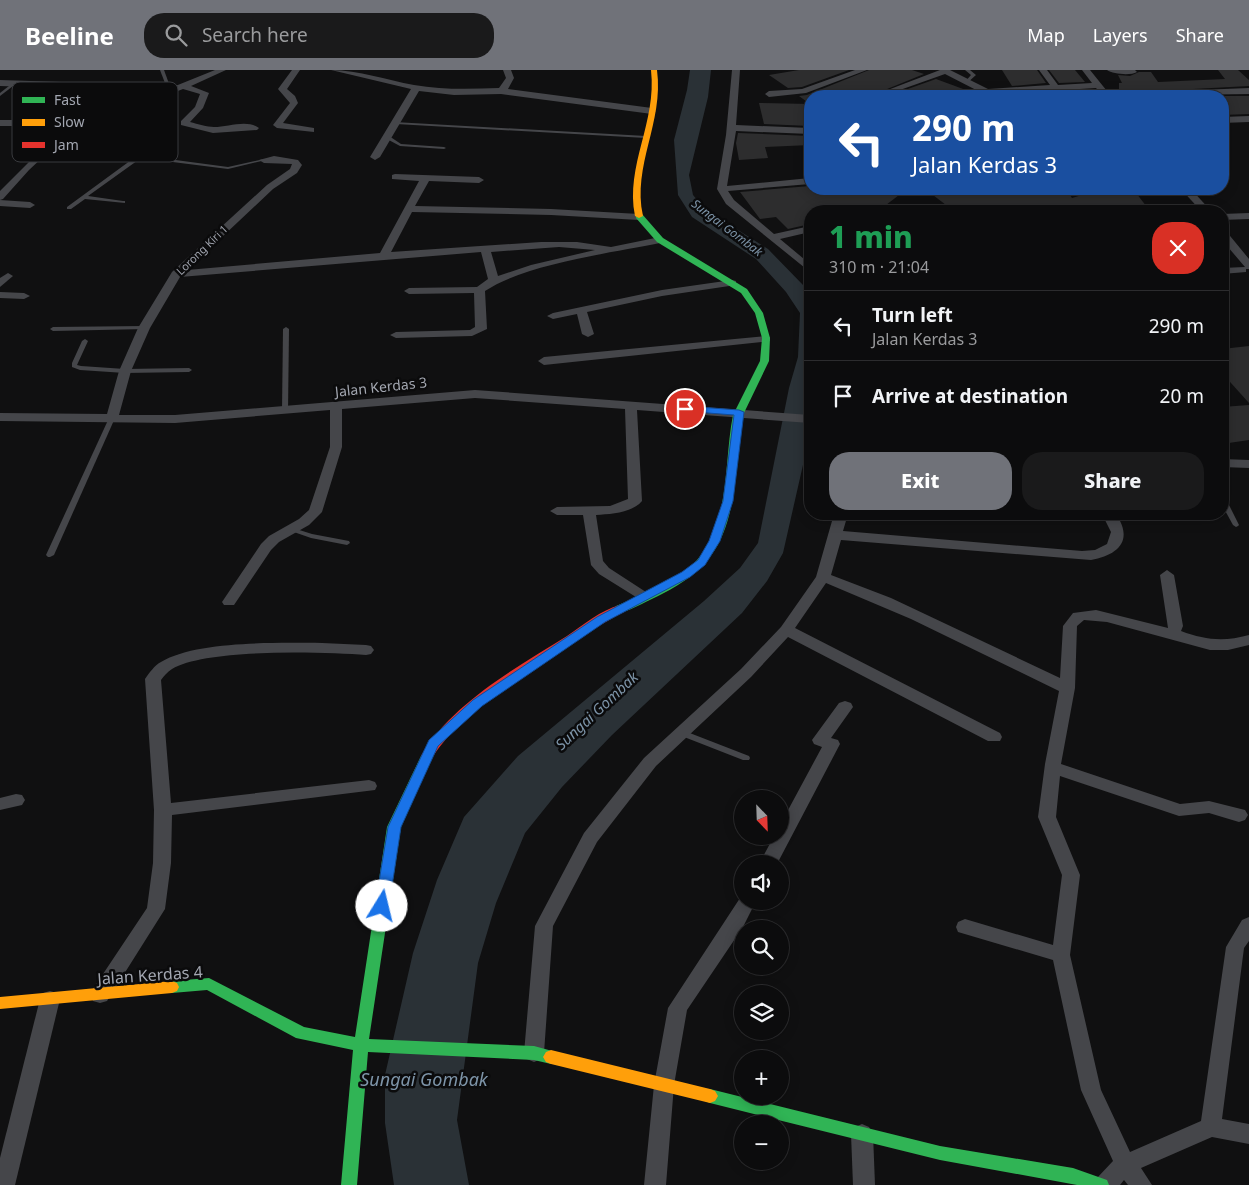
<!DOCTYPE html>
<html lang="en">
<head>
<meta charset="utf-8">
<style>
	:root { --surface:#0c0c0d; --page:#1a1a1b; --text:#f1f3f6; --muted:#9a9b9d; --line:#2c2c2e; --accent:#707279 }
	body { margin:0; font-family:"Noto Sans",sans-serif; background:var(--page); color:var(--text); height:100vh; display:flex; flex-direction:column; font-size:19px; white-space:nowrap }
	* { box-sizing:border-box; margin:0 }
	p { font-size:16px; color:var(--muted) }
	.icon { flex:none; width:28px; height:28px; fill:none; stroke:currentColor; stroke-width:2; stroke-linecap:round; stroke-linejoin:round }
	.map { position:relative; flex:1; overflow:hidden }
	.details { position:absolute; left:804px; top:135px; width:425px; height:315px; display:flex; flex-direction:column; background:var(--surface); border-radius:20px; box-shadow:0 2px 12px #0003,0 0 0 1px var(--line) }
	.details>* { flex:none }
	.guide { position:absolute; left:804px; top:20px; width:425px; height:105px; border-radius:20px; box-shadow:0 2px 12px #0003,0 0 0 1px var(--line); background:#1a4fa0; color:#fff; overflow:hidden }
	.needle { width:32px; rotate:157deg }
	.fabs { position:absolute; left:734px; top:720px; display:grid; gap:10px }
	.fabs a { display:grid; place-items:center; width:55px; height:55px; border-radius:50%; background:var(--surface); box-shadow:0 2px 12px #0003,0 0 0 1px var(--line); font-size:25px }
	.pin { position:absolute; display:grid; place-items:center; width:42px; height:42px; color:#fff; margin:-21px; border:2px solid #fff; border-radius:50%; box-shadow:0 1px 5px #0007 }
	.me { position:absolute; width:55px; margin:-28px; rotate:9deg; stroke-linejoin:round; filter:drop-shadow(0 0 4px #0008) }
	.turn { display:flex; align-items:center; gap:18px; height:105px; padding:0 25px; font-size:22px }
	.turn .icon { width:65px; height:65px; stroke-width:2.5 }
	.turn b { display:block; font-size:35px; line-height:42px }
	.round { display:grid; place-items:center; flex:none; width:52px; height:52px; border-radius:20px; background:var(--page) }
	.summary { display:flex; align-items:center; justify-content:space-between; height:85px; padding:0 25px }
	h1 { font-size:30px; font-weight:800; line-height:38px; color:#1e9e55 }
	.button { display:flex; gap:10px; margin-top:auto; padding:10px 25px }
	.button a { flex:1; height:58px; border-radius:20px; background:var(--accent); color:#fff; font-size:20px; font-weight:800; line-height:58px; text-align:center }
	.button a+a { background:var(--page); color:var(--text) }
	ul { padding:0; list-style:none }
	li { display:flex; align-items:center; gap:15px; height:70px; padding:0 25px; border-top:1px solid var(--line) }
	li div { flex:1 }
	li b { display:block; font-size:19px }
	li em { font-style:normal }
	header { display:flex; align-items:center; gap:30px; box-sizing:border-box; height:70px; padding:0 25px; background:var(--accent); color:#fff }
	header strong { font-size:24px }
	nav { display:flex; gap:28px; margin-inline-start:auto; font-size:18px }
	.search { width:350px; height:45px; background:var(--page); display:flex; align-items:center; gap:12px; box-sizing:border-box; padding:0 18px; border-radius:20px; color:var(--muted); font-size:19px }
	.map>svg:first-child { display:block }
	.water { fill:#2a3136 }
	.building { fill:#2d2d2e }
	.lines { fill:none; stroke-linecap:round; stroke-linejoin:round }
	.lane { fill:#45464a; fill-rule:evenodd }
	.street { fill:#45464a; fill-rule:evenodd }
	.fast { fill:#30b455; fill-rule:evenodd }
	.slow { fill:#ff9f0a; fill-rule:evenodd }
	.jam { fill:#e5322d; fill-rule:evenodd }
	.route { fill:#1a73e8; stroke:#114b97 }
	.labels { text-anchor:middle; stroke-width:5; stroke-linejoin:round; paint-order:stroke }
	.far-street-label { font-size:11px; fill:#a3a7b1; stroke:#0b0b0c }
	.far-water-label { font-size:12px; font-style:italic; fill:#7d94a8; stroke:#0b0b0c }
	.street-label { font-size:14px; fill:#a3a7b1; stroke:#0b0b0c }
	.water-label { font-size:15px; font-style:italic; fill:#7d94a8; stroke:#0b0b0c }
	.near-street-label { font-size:16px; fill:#a3a7b1; stroke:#0b0b0c }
	.near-water-label { font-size:18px; font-style:italic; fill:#7d94a8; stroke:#0b0b0c }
	.key { fill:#0b0b0c; stroke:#393a3e; stroke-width:1 }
	.key-label { font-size:14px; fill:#a3a7b1 }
</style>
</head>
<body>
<header>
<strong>Beeline</strong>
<div class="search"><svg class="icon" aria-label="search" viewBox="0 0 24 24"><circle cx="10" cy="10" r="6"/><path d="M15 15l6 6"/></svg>Search here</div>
<nav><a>Map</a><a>Layers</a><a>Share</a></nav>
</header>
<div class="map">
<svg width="1249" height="1115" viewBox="0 0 1249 1115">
	<rect width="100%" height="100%" fill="#101011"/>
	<path class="water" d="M690,0H711L708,27L689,105L693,125L705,139L768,179L803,215L810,227V364L783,483L767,511L742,543L612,665L562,717L525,763L496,833L478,893L457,1050L469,1115H394L385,1053V1005L413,883L437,810L464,747L518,686L704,531L740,498L758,473L789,318L798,287L800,243L786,222L756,189L692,147L678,125L674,70L687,20Z"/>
	<g class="building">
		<path d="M799,0H849L802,17L788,18L769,5Z"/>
		<path d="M869,0H912L924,4L870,26H810V34L799,26L807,25Z"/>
		<path d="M1002,0H1037L1046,13L1012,16Z"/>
		<path d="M1049,0H1075L1085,12L1059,13Z"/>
		<path d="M1218,0H1238L1249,10V16L1119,23V13H1122L1118,5L1130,6L1139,2H1151L1158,12L1225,9Z"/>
		<path d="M936,9L974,23L969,26H888Z"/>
		<path d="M1092,20L1097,26L1017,25Z"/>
		<path d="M1222,26H1249V44L1222,45Z"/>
		<path d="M759,33L810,34V56L764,54Z"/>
		<path d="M738,63L810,66V75L765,77L768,88L739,90L736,73Z"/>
		<path d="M810,116V119H907L878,141H810V154L788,159L776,147L760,149L740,122Z"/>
		<path d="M925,119H1066L1072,128L1082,125L1080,119H1133L1150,141H954Z"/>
		<path d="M1249,276V333L1222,303V279Z"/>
		<path d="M1249,335V370L1222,374V337Z"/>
	</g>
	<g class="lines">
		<g class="lane">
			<path d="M160,0H164L172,22L168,21Z"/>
			<path d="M965,0H970L976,5L966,14L964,13L971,5Z"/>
			<path d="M14,12L17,13L0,26V23Z"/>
			<path d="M394,52L646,66L648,67L646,68L396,54H394Z"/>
			<path d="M385,66H389L401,74L444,77L446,78L444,79L400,76L385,68Z"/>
			<path d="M138,85L228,97L264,89L266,90L228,99L141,88L88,126L123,131H125V133L85,129L71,139H67V137Z"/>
			<path d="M144,256L147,258L146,259L53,261L50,259L53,257Z"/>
			<path d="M286,257L289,259L288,341L285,343L282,341L283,259Z"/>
			<path d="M85,269L88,271L77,295L81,296L125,299L189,298L192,300L189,302L125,303L80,300L72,297V293L82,271Z"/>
			<path d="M112,346L115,348L54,485L50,487H48L46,485L109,348Z"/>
			<path d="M1222,425L1225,427L1239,455L1238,456L1236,457L1233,455L1222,435Z"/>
			<path d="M293,458L312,464L349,471L350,473L347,475L311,468L291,461L290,460Z"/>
			<path d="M682,660L749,686L750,688L749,690H743L679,665L678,663L679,661Z"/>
		</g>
		<g class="street">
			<path d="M215,0H226L191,16L209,23L203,38L190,52C198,54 207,57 214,57C228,57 247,49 259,58L257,60L213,63L181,55V51L195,37L200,24L183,19L160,28L137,31L119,28L85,68L59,72L29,100L3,129L0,130V121L53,68L79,64L111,26L62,18L0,16V10L62,12L137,25L158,23Z"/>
			<path d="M292,0H300L287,19L295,26L298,33L283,53L314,58V62L277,58L273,55L290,33L278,19Z"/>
			<path d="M331,0C359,0 386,10 414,15C442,20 471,19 499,18L506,8L503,0H511L514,8L508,19L652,38L656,41L652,44L501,24L454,25L419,21L380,87L375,90L370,87L411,19Z"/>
			<path d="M732,0H740L736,55L810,58V64L736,61L727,116L810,108V114L728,121L734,130L774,164L810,156V162L780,169L810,194V202L726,134L717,119L726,65Z"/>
			<path d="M855,0H867L806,23L769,27L765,24L769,21L802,19Z"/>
			<path d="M940,0H950L988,19L1050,15L1039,0H1047L1058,15L1092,13L1082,0H1090L1111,26H1103L1096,18L971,26L980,22L945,4L883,26H872Z"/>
			<path d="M1107,0H1135L1137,2C1130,6 1113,4 1107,0Z"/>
			<path d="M1249,18V24L1118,26L1122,23Z"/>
			<path d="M1249,46V52L1222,53V47Z"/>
			<path d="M0,50H23L27,53L23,56H0Z"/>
			<path d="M274,86L298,90L302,95L297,103L273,119L187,200L380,183L419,111L392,109V105L395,104L479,107L484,110L479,113L429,111L415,136L551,139L639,144L644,147L639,150L551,145L412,142L391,182L541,172H577L611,177L660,167L665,170L660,173C611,183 525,194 485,221L487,259L472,266L396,268L390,265L396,262L470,260L475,257L474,223L409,224L404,221L409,218L477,217L488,209L481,182L180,207L150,258L131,301L119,345H175L475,320L810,345V353L637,340L642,431C632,443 611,444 596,445L603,491L609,498L649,524L651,527L649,530L644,532L599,504L591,495L583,445H557L550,441L557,437L610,436L628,429L625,339L475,328L342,339V377L322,442L309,455L279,472L271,480L234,535H224L222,532L261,474L269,466L299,449L309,440L330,377V340L175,353L0,351V343L107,344L119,301L138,258L172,202L267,115L290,99L292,94L264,93L259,90ZM559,177L595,180L531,195L498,206L491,182Z"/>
			<path d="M1068,119H1078L1080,124L1072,126Z"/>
			<path d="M1181,119H1191L1211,141H1201Z"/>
			<path d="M0,130L30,132L35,135L30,138L0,136Z"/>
			<path d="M1249,143V149L1222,150V144Z"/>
			<path d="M1222,160L1226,161L1249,189V199H1246V202L1222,204V198L1245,197L1222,170Z"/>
			<path d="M8,203L13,206L0,217V208Z"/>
			<path d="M732,210L736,211V215L662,226L587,242L594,264L588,267L582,264L577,244L553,249L547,246L553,243L662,220Z"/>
			<path d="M0,222L24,223L30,226L24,229L0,228Z"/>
			<path d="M766,266L770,267V271L544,295L538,291L544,287Z"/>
			<path d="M1222,389L1249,390V398L1222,397Z"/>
			<path d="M834,444H848L843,461L1082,481L1095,480L1107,474L1111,462L1102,444H1116C1134,471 1118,485 1091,490L841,470L831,505L891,528L1060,608L1063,556L1073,543L1096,540L1168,558L1160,505L1167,500L1174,505L1183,556L1181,561C1205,570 1224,572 1249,565V575L1228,580H1210L1107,552L1084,550L1077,556L1075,618L1061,694L1180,734L1209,731L1245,740L1248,745L1245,750L1239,752L1209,743L1179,746L1060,706L1056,747L1080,805L1070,885L1101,1020L1130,1082L1201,1051L1226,877L1242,850L1249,847V871L1244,878L1222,1049L1249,1054V1074L1212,1067L1141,1098L1152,1115H1128L1124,1110L1120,1115H1094L1097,1108L1113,1091L1081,1020L1053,890L958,862L956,857L958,852L965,849L1053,875L1062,805L1038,747L1045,694L1059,621L911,549L826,513L795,558L1000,663L1002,667L1000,671H988L788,567L751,607L656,696L597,772L553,856L544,983L541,989L534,992L527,989L524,983L535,856L584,763L644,688L741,599L781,557L816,507Z"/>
			<path d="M322,573L366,575L371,576L374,580L371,584L366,585C324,582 206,578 172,599C167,602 164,606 161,610L171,733L369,710L375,712L377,716L375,720L172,745L171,793L165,839L107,931L100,933L93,931L90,925L93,919L147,838L153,793L154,740L145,609C149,603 155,595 161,592C197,570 280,573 322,573Z"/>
			<path d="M845,631L851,633L853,637L831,668L838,670L840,674L777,794H759L774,766H780V755L822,677L814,674L812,670L839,633Z"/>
			<path d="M16,724L22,725L25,730L22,735L0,740V728Z"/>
			<path d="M742,825V831H756L743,857L687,940L674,1015L666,1115H644L654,1015L668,938Z"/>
			<path d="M50,921L57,923L60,929L15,1115H0V1088L40,929L43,923Z"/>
			<path d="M862,1054L869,1057L873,1064L875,1115H853L851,1064L855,1057Z"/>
		</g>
		<g class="fast">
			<path d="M636,144H642L663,168L747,219L763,243L770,268L769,291L743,345C740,357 740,368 739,380C731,447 729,491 662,524C649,530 634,539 620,543L616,542L614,539L616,536C641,525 669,515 690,497C732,460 723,394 733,345L760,291L762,268L755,243L741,223L657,172L636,148Z"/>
			<path d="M427,682L431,683L433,686L401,757L369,969L534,976L556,982L559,987L556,992L551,994L534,990L368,982L357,1115H341L353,980L296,968L207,920L172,923L167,921L165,917L167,913L172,911L209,908L304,957L355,967L387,757L421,686L423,683Z"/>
			<path d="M710,1019L940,1076L1073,1098L1107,1110L1109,1115H1077L940,1090L710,1033L705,1031L702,1026L705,1021Z"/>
		</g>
		<g class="slow">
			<path d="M651,0H657C664,53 632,95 643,146L639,148L635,146C625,95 657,53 651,0Z"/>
			<path d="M172,911L177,913L179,917L177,921L172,923L0,939V927Z"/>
			<path d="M551,980L710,1019L715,1021L718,1026L715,1031L710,1033L551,994L546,992L543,987L546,982Z"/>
		</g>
		<path class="jam" d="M620,535L624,536L626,539L624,542C598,555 574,572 549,588C506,616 460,645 431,689H423L421,686C451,634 517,597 567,566C583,555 601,540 620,535Z"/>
	</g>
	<path class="route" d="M685,336L739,340L744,342L733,431L720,471L705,495L690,507L605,552L482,636L438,676L401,757L389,836L387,840H377L375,836L388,757L429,670L473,630L597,547L682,502L698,490L709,471L723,431L734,345L682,341V337Z"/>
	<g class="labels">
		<g class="far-street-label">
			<text transform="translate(202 180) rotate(-44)" y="4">Lorong Kiri 1</text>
		</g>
		<g class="far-water-label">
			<text transform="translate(727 158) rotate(37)" y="4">Sungai Gombak</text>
		</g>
		<g class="street-label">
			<text transform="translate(381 317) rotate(-6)" y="5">Jalan Kerdas 3</text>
		</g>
		<g class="water-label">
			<text transform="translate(597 641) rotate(-43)" y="5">Sungai Gombak</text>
		</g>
		<g class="near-street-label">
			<text transform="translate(150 905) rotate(-4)" y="6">Jalan Kerdas 4</text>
		</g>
		<g class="near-water-label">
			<text x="424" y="1016">Sungai Gombak</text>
		</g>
	</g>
	<rect x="12" y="12" width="166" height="80" rx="8" class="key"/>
	<rect x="22" y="27" width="23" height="6" fill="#30b455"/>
	<rect x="22" y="49" width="23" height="7" fill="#ff9f0a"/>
	<rect x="22" y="72" width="23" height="6" fill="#e5322d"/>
	<g class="key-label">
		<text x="54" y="35">Fast</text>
		<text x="54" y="57">Slow</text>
		<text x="54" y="80">Jam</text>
	</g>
</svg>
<div class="fabs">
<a><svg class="needle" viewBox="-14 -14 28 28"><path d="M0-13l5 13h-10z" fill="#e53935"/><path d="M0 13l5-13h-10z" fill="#9a9b9d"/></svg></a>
<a><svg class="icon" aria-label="sound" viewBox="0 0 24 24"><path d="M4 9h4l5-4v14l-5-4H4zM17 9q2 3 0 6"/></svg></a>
<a><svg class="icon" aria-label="search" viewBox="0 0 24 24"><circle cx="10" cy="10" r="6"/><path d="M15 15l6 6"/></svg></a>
<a><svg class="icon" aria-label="layers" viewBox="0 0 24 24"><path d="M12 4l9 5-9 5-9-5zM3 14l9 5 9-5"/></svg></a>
<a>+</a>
<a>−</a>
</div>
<div class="pin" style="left:685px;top:339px;background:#d93025"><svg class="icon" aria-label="arrive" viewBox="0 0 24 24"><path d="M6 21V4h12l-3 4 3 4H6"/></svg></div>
<svg class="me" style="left:382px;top:836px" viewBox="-20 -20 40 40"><circle r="19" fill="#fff"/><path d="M0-13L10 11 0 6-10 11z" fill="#1a73e8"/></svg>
<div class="guide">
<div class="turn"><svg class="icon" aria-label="left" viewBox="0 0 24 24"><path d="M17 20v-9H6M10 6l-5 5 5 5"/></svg><div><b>290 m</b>Jalan Kerdas 3</div></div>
</div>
<section class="details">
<div class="summary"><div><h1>1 min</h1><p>310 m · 21:04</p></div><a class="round" style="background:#d93025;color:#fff"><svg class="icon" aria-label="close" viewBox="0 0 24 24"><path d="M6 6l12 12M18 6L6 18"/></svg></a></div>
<ul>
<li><svg class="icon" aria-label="left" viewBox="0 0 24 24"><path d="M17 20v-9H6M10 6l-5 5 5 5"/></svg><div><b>Turn left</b><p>Jalan Kerdas 3</p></div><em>290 m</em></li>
<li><svg class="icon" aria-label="arrive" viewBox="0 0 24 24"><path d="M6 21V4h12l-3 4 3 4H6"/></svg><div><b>Arrive at destination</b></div><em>20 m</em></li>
</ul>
<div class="button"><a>Exit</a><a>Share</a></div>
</section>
</div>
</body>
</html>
